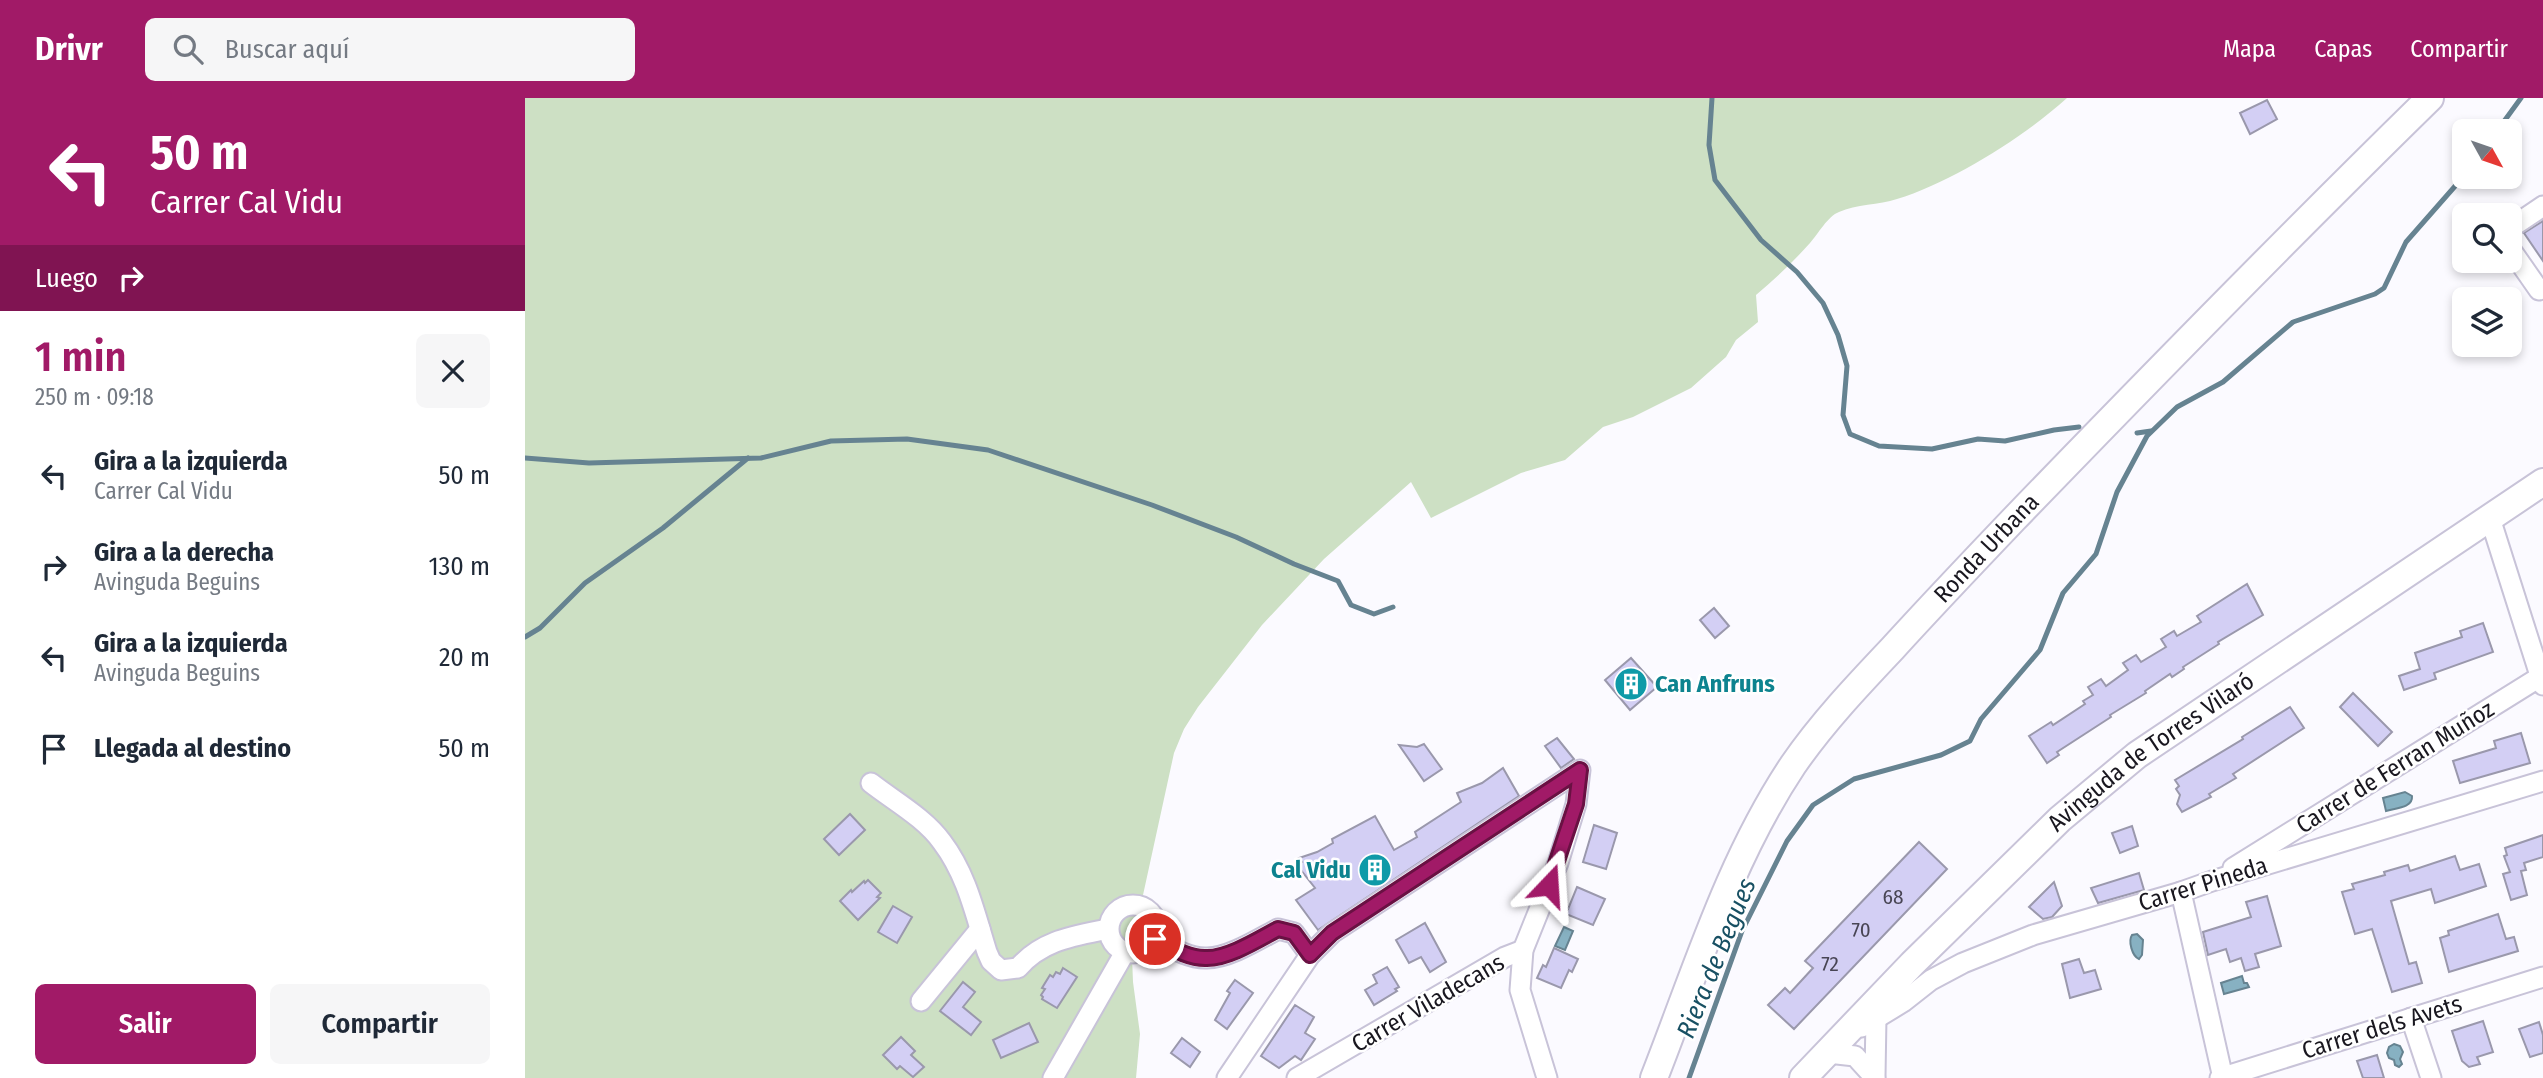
<!DOCTYPE html>
<html lang="es">
<head>
<meta charset="utf-8">
<style>
	:root { --surface:#fff; --page:#f6f6f7; --text:#1f2937; --muted:#747a83; --accent:#a11a67 }
	body { margin:0; font-family:"Fira Sans Condensed",sans-serif; background:var(--page); color:var(--text); height:100vh; display:flex; flex-direction:column; font-size:26px; white-space:nowrap }
	* { box-sizing:border-box; margin:0 }
	p { font-size:23px; color:var(--muted) }
	.icon { flex:none; width:38px; height:38px; fill:none; stroke:currentColor; stroke-width:2; stroke-linecap:round; stroke-linejoin:round }
	.map { position:relative; flex:1; overflow:hidden }
	.side { display:flex; flex-direction:column; background:var(--surface); width:525px }
	.side>* { flex:none }
	.top-card { background:#a11a67; color:#fff; overflow:hidden }
	.needle { width:46px; rotate:130deg }
	.buttons { position:absolute; left:1927px; top:21px; display:grid; gap:14px }
	.buttons a { display:grid; place-items:center; width:70px; height:70px; border-radius:10px; background:var(--surface); box-shadow:0 4px 10px #0003; font-size:35px }
	.pin { position:absolute; display:grid; place-items:center; width:60px; height:60px; color:#fff; margin:-30px; border:4px solid #fff; border-radius:50%; box-shadow:0 2px 7px #0007 }
	.me { position:absolute; width:77px; margin:-38px; rotate:20deg; stroke-linejoin:round; filter:drop-shadow(0 0 5px #0008) }
	.turn { display:flex; align-items:center; gap:24px; height:147px; padding:0 35px; font-size:32px }
	.turn .icon { width:91px; height:91px; stroke-width:2.5 }
	.turn b { display:block; font-size:49px; line-height:60px }
	.then { display:flex; align-items:center; height:66px; padding:0 35px; background:#0003; gap:14px; font-size:26px }
	.round { display:grid; place-items:center; flex:none; width:74px; height:74px; border-radius:10px; background:var(--page) }
	.overview { display:flex; align-items:center; justify-content:space-between; height:119px; padding:0 35px }
	h1 { font-size:42px; font-weight:600; line-height:52px; color:var(--accent) }
	.cta { display:flex; gap:14px; margin-top:auto; padding:14px 35px }
	.cta a { flex:1; height:80px; border-radius:10px; background:var(--accent); color:#fff; font-size:28px; font-weight:600; line-height:80px; text-align:center }
	.cta a+a { background:var(--page); color:var(--text) }
	ul { padding:0; list-style:none }
	li { display:flex; align-items:center; gap:21px; height:91px; padding:0 35px }
	li div { flex:1 }
	li b { display:block; font-size:26px }
	li em { font-style:normal }
	header { display:flex; align-items:center; gap:42px; box-sizing:border-box; height:98px; padding:0 35px; background:var(--accent); color:#fff }
	header strong { font-size:33px }
	nav { display:flex; gap:38px; margin-inline-start:auto; font-size:24px }
	.search { width:490px; height:63px; background:var(--page); display:flex; align-items:center; gap:18px; box-sizing:border-box; padding:0 24px; border-radius:10px; color:var(--muted); font-size:26px }
	main { display:flex; flex:1; min-height:0 }
	.map>svg:first-child { display:block }
	.green { fill:#cde0c4 }
	.water { fill:#87b1c2; stroke:#668391; stroke-width:2 }
	.lines { fill:none; stroke-linecap:round; stroke-linejoin:round }
	.stream { stroke:#668391; stroke-width:5 }
	.building { fill:#d3cff4; stroke:#9a98ac; stroke-width:2 }
	.street-casing { stroke:#c8c3d8; stroke-width:23 }
	.secondary-casing { stroke:#c8c3d8; stroke-width:30 }
	.street { stroke:#fff; stroke-width:19 }
	.secondary { stroke:#fff; stroke-width:26 }
	.route-casing { stroke:#691143; stroke-width:18 }
	.route { stroke:#a11a67; stroke-width:12 }
	.labels { text-anchor:middle; stroke-width:5; stroke-linejoin:round; paint-order:stroke }
	.number-label { font-size:21px; fill:#484554 }
	.street-label { font-size:24px; fill:#19171f; stroke:#fff }
	.culture-label { font-size:24px; font-weight:bold; fill:#0d838f; stroke:#fff; text-anchor:start }
	.water-label { font-size:26px; font-style:italic; fill:#185063; stroke:#fff }
</style>
</head>
<body>
<header>
<strong>Drivr</strong>
<div class="search"><svg class="icon" aria-label="search" viewBox="0 0 24 24"><circle cx="10" cy="10" r="6"/><path d="M15 15l6 6"/></svg>Buscar aquí</div>
<nav><a>Mapa</a><a>Capas</a><a>Compartir</a></nav>
</header>
<main>
<section class="side">
<div class="top-card">
<div class="turn"><svg class="icon" aria-label="left" viewBox="0 0 24 24"><path d="M17 20v-9H6M10 6l-5 5 5 5"/></svg><div><b>50 m</b>Carrer Cal Vidu</div></div>
<div class="then">Luego<svg class="icon" aria-label="right" viewBox="0 0 24 24"><path d="M7 20v-9h11M14 6l5 5-5 5"/></svg></div>
</div>
<div class="overview"><div><h1>1 min</h1><p>250 m · 09:18</p></div><a class="round"><svg class="icon" aria-label="close" viewBox="0 0 24 24"><path d="M6 6l12 12M18 6L6 18"/></svg></a></div>
<ul>
<li><svg class="icon" aria-label="left" viewBox="0 0 24 24"><path d="M17 20v-9H6M10 6l-5 5 5 5"/></svg><div><b>Gira a la izquierda</b><p>Carrer Cal Vidu</p></div><em>50 m</em></li>
<li><svg class="icon" aria-label="right" viewBox="0 0 24 24"><path d="M7 20v-9h11M14 6l5 5-5 5"/></svg><div><b>Gira a la derecha</b><p>Avinguda Beguins</p></div><em>130 m</em></li>
<li><svg class="icon" aria-label="left" viewBox="0 0 24 24"><path d="M17 20v-9H6M10 6l-5 5 5 5"/></svg><div><b>Gira a la izquierda</b><p>Avinguda Beguins</p></div><em>20 m</em></li>
<li><svg class="icon" aria-label="arrive" viewBox="0 0 24 24"><path d="M6 21V4h12l-3 4 3 4H6"/></svg><div><b>Llegada al destino</b></div><em>50 m</em></li>
</ul>
<div class="cta"><a>Salir</a><a>Compartir</a></div>
</section>
<div class="map">
<svg width="2018" height="980" viewBox="0 0 2018 980">
	<rect width="100%" height="100%" fill="#fbfaff"/>
	<path class="green" d="M0,0H1542C1499,39 1427,84 1372,101C1354,107 1331,106 1314,114C1303,118 1293,136 1285,145C1268,164 1250,181 1231,197L1233,224L1211,242L1201,259L1166,290L1108,319L1078,329L1040,362L996,375L906,420L886,384L799,461L737,527L673,609L659,631L649,655L613,820L607,859L608,884L615,936L611,980H0Z"/>
	<g class="water">
		<path d="M1880,694L1887,698C1888,710 1871,710 1861,713L1858,700Z"/>
		<path d="M1039,829L1048,833L1040,852L1030,848Z"/>
		<path d="M1612,836L1618,842L1617,857L1614,861C1607,858 1603,843 1607,837Z"/>
		<path d="M1717,878L1719,885H1722L1724,889L1699,896L1696,885Z"/>
		<path d="M1869,946L1875,948L1878,954L1875,961L1877,966L1874,969L1870,967L1869,962L1864,960L1862,955L1864,949Z"/>
	</g>
	<g class="lines">
		<g class="stream">
			<path d="M1187,0L1184,47L1190,82L1236,142L1272,174L1298,205L1313,237L1322,268L1318,317L1325,336L1354,348L1407,351L1453,341L1480,343L1529,332L1554,329"/>
			<path d="M1972,33L1996,0"/>
			<path d="M1612,335L1626,333"/>
			<path d="M0,360L64,365L236,360L306,343L382,341L463,352L627,407L711,439L769,466L813,483L826,507L849,516L868,509"/>
			<path d="M0,539L15,530L60,485L138,430L223,360"/>
			<path d="M1164,980L1217,833L1262,743L1288,707L1329,681L1416,657L1445,643L1456,621L1515,552L1538,495L1571,456L1592,394L1622,338L1652,309L1698,284L1768,224L1850,196L1859,190L1881,144L1939,78"/>
		</g>
	</g>
	<g class="building">
		<path d="M1742,2L1752,21L1725,36L1715,15Z"/>
		<path d="M2018,123V163L1999,135Z"/>
		<path d="M1722,486L1738,517L1693,544L1694,546L1658,569L1659,571L1647,579L1645,576L1620,593L1621,595L1585,617L1586,619L1532,654L1534,657L1522,665L1504,638L1526,624L1528,627L1560,606L1558,603L1568,597L1563,589L1576,581L1581,588L1603,572L1598,565L1611,557L1616,564L1641,549L1636,541L1649,533L1652,538L1676,524L1672,518Z"/>
		<path d="M1189,510L1204,528L1190,540L1175,522Z"/>
		<path d="M1958,525L1968,554L1909,575L1911,581L1879,592L1874,578L1895,571L1890,555L1937,539L1935,533Z"/>
		<path d="M1106,560L1132,589L1105,612L1080,582Z"/>
		<path d="M1828,595L1867,634L1853,648L1815,609Z"/>
		<path d="M1765,609L1779,630L1708,676L1711,680L1684,696L1686,699L1657,714L1652,706L1655,697L1651,691L1654,688L1650,682L1718,641L1717,639Z"/>
		<path d="M1996,635L2005,665L1935,685L1928,663L1971,650L1969,643Z"/>
		<path d="M1032,640L1049,661L1036,670L1020,648Z"/>
		<path d="M899,646L917,671L899,683L874,647L892,649Z"/>
		<path d="M978,670L994,698L793,832L771,802L790,790L772,767L777,764L774,760L792,754L808,745L807,741L850,718L869,752L892,739L890,734L936,704L932,695L957,685Z"/>
		<path d="M325,716L340,732L314,757L299,741Z"/>
		<path d="M1069,727L1092,735L1081,771L1058,764Z"/>
		<path d="M1607,728L1613,748L1595,755L1587,735Z"/>
		<path d="M2018,737V759L1999,765L2001,772L1996,773L2002,797L1986,802L1978,776L1985,774L1979,758L1982,757L1980,750Z"/>
		<path d="M1394,744L1422,771L1269,931L1243,907L1260,890L1265,895L1288,870L1280,863Z"/>
		<path d="M1930,758L1935,772L1954,766L1961,788L1910,805L1906,791L1866,803L1884,866L1891,864L1897,885L1867,894L1847,831L1830,836L1817,794L1829,791L1827,786L1860,777L1859,774L1883,767L1885,773Z"/>
		<path d="M1614,775L1619,792L1573,805L1566,790Z"/>
		<path d="M343,782L356,795L352,799L355,800L333,822L315,803L326,792L327,794L339,783L340,785Z"/>
		<path d="M1529,784L1537,808L1527,819L1518,821L1504,809Z"/>
		<path d="M1052,789L1080,801L1068,827L1041,816Z"/>
		<path d="M1742,798L1756,848L1730,856L1734,869L1720,873L1716,860L1705,864L1701,851L1683,857L1678,834L1726,819L1721,804Z"/>
		<path d="M368,808L387,819L372,845L353,834Z"/>
		<path d="M1973,816L1981,841L1989,839L1993,853L1924,874L1915,840L1924,837L1923,833Z"/>
		<path d="M900,825L921,864L905,874L896,859L884,865L871,842Z"/>
		<path d="M1029,850L1053,861L1047,874L1044,872L1036,890L1012,880L1018,867L1021,869Z"/>
		<path d="M1554,861L1559,875L1570,872L1576,891L1545,900L1537,866Z"/>
		<path d="M862,869L874,889L870,891L872,893L849,907L840,892L852,885L848,877Z"/>
		<path d="M538,870L552,879L532,910L517,901L518,899L516,897L520,891L517,890L525,877L528,879L531,874L535,876Z"/>
		<path d="M710,882L728,895L702,931L690,922L705,895L702,893Z"/>
		<path d="M438,884L450,894L438,909L456,924L446,937L415,913Z"/>
		<path d="M770,907L789,919L780,935L790,941L776,962L770,958L754,970L736,958Z"/>
		<path d="M1958,923L1968,954L1952,959L1955,966L1944,969L1937,963L1927,933Z"/>
		<path d="M2014,924L2018,937V955L2005,959L1994,931Z"/>
		<path d="M504,925L513,944L476,960L468,942Z"/>
		<path d="M376,939L390,953L386,957L399,969L388,979L375,968L372,971L358,957Z"/>
		<path d="M657,940L675,954L665,969L646,955Z"/>
		<path d="M1852,957L1859,980H1838L1832,963Z"/>
	</g>
	<g class="lines">
		<defs>
			<g id="street">
				<path d="M1984,131L2018,108"/>
				<path d="M1984,149L2014,192"/>
				<path d="M1965,420L2018,587"/>
				<path d="M346,685C369,703 400,720 417,744C442,777 450,816 462,854L466,863L476,872L493,870C517,842 549,838 583,831"/>
				<path d="M1708,770L2018,577"/>
				<path d="M1656,794L1698,980"/>
				<circle cx="608" cy="831" r="24"/>
				<path d="M630,841C645,849 664,861 682,860C704,860 734,841 753,831L769,835L785,857"/>
				<path d="M396,903L455,831"/>
				<path d="M1886,920L1906,980"/>
				<path d="M1337,929L1378,904L1406,882L1438,865L1508,837L1656,794L1687,783L2018,683"/>
				<path d="M1303,955L1330,958L1350,980"/>
				<path d="M1350,978L1351,919"/>
				<path d="M528,980L600,854"/>
				<path d="M702,980L785,857L807,835L1055,672L1051,706L1033,765L998,852L995,892L1022,980"/>
				<path d="M772,980L980,859L998,852"/>
				<path d="M1695,980L2018,879"/>
			</g>
			<g id="secondary">
				<path id="s1" d="M1129,980C1171,873 1204,763 1268,667C1297,625 1332,588 1367,551C1407,507 1448,464 1489,421C1626,279 1764,138 1905,0"/>
				<path id="s2" d="M1278,980L1387,866L1535,721L1612,657L2018,384"/>
			</g>
		</defs>
		<use href="#street" class="street-casing"/>
		<use href="#secondary" class="secondary-casing"/>
		<use href="#street" class="street"/>
		<use href="#secondary" class="secondary"/>
	</g>
	<g class="lines">
		<defs>
			<path id="route" d="M630,841C645,849 664,861 682,860C704,860 734,841 753,831L769,835L785,857L807,835L1055,672L1051,706L1024,787"/>
		</defs>
		<use href="#route" class="route-casing"/>
		<use href="#route" class="route"/>
	</g>
	<defs>
		<symbol id="building-disc" viewBox="-11 -11 22 22"><circle r="9.5" fill="#0f9aa8" stroke="#fff"/><path d="M-4-6H4V6H1V3H-1V6H-4ZM-2.5-4.3h1.7v1.8h-1.7ZM.8-4.3h1.7v1.8H.8ZM-2.5-1h1.7V.8h-1.7ZM.8-1h1.7V.8H.8Z" fill="#fff"/></symbol>
	</defs>
	<g fill-rule="evenodd">
		<use href="#building-disc" x="1087" y="567" width="38" height="38"/>
		<use href="#building-disc" x="831" y="753" width="38" height="38"/>
	</g>
	<g class="labels">
		<g class="number-label">
			<text x="1368" y="806">68</text>
			<text x="1336" y="839">70</text>
			<text x="1305" y="873">72</text>
		</g>
		<g class="street-label">
			<text dy="8" stroke="none"><textPath href="#s1" startOffset="634">Ronda Urbana</textPath></text>
			<text dy="8" stroke="none"><textPath href="#s2" startOffset="478">Avinguda de Torres Vilaró</textPath></text>
			<text transform="translate(1870 669) rotate(-32)" y="8">Carrer de Ferran Muñoz</text>
			<text transform="translate(1678 786) rotate(-17)" y="8">Carrer Pineda</text>
			<text transform="translate(903 905) rotate(-30)" y="8">Carrer Viladecans</text>
			<text transform="translate(1857 929) rotate(-17)" y="8">Carrer dels Avets</text>
		</g>
		<g class="culture-label">
			<text x="1130" y="594">Can Anfruns</text>
			<text x="826" y="780" text-anchor="end">Cal Vidu</text>
		</g>
		<g class="water-label">
			<text transform="translate(1191 860) rotate(-68)" y="9">Riera de Begues</text>
		</g>
	</g>
</svg>
<div class="buttons">
<a><svg class="needle" viewBox="-14 -14 28 28"><path d="M0-13l5 13h-10z" fill="#e53935"/><path d="M0 13l5-13h-10z" fill="#747a83"/></svg></a>
<a><svg class="icon" aria-label="search" viewBox="0 0 24 24"><circle cx="10" cy="10" r="6"/><path d="M15 15l6 6"/></svg></a>
<a><svg class="icon" aria-label="layers" viewBox="0 0 24 24"><path d="M12 4l9 5-9 5-9-5zM3 14l9 5 9-5"/></svg></a>
</div>
<div class="pin" style="left:630px;top:841px;background:#d93025"><svg class="icon" aria-label="arrive" viewBox="0 0 24 24"><path d="M6 21V4h12l-3 4 3 4H6"/></svg></div>
<svg class="me" style="left:1024px;top:787px" viewBox="-20 -20 40 40"><path d="M0-17L14 15 0 8-14 15z" fill="#a11a67" stroke="#fff" stroke-width="4"/></svg>
</div>
</main>
</body>
</html>
